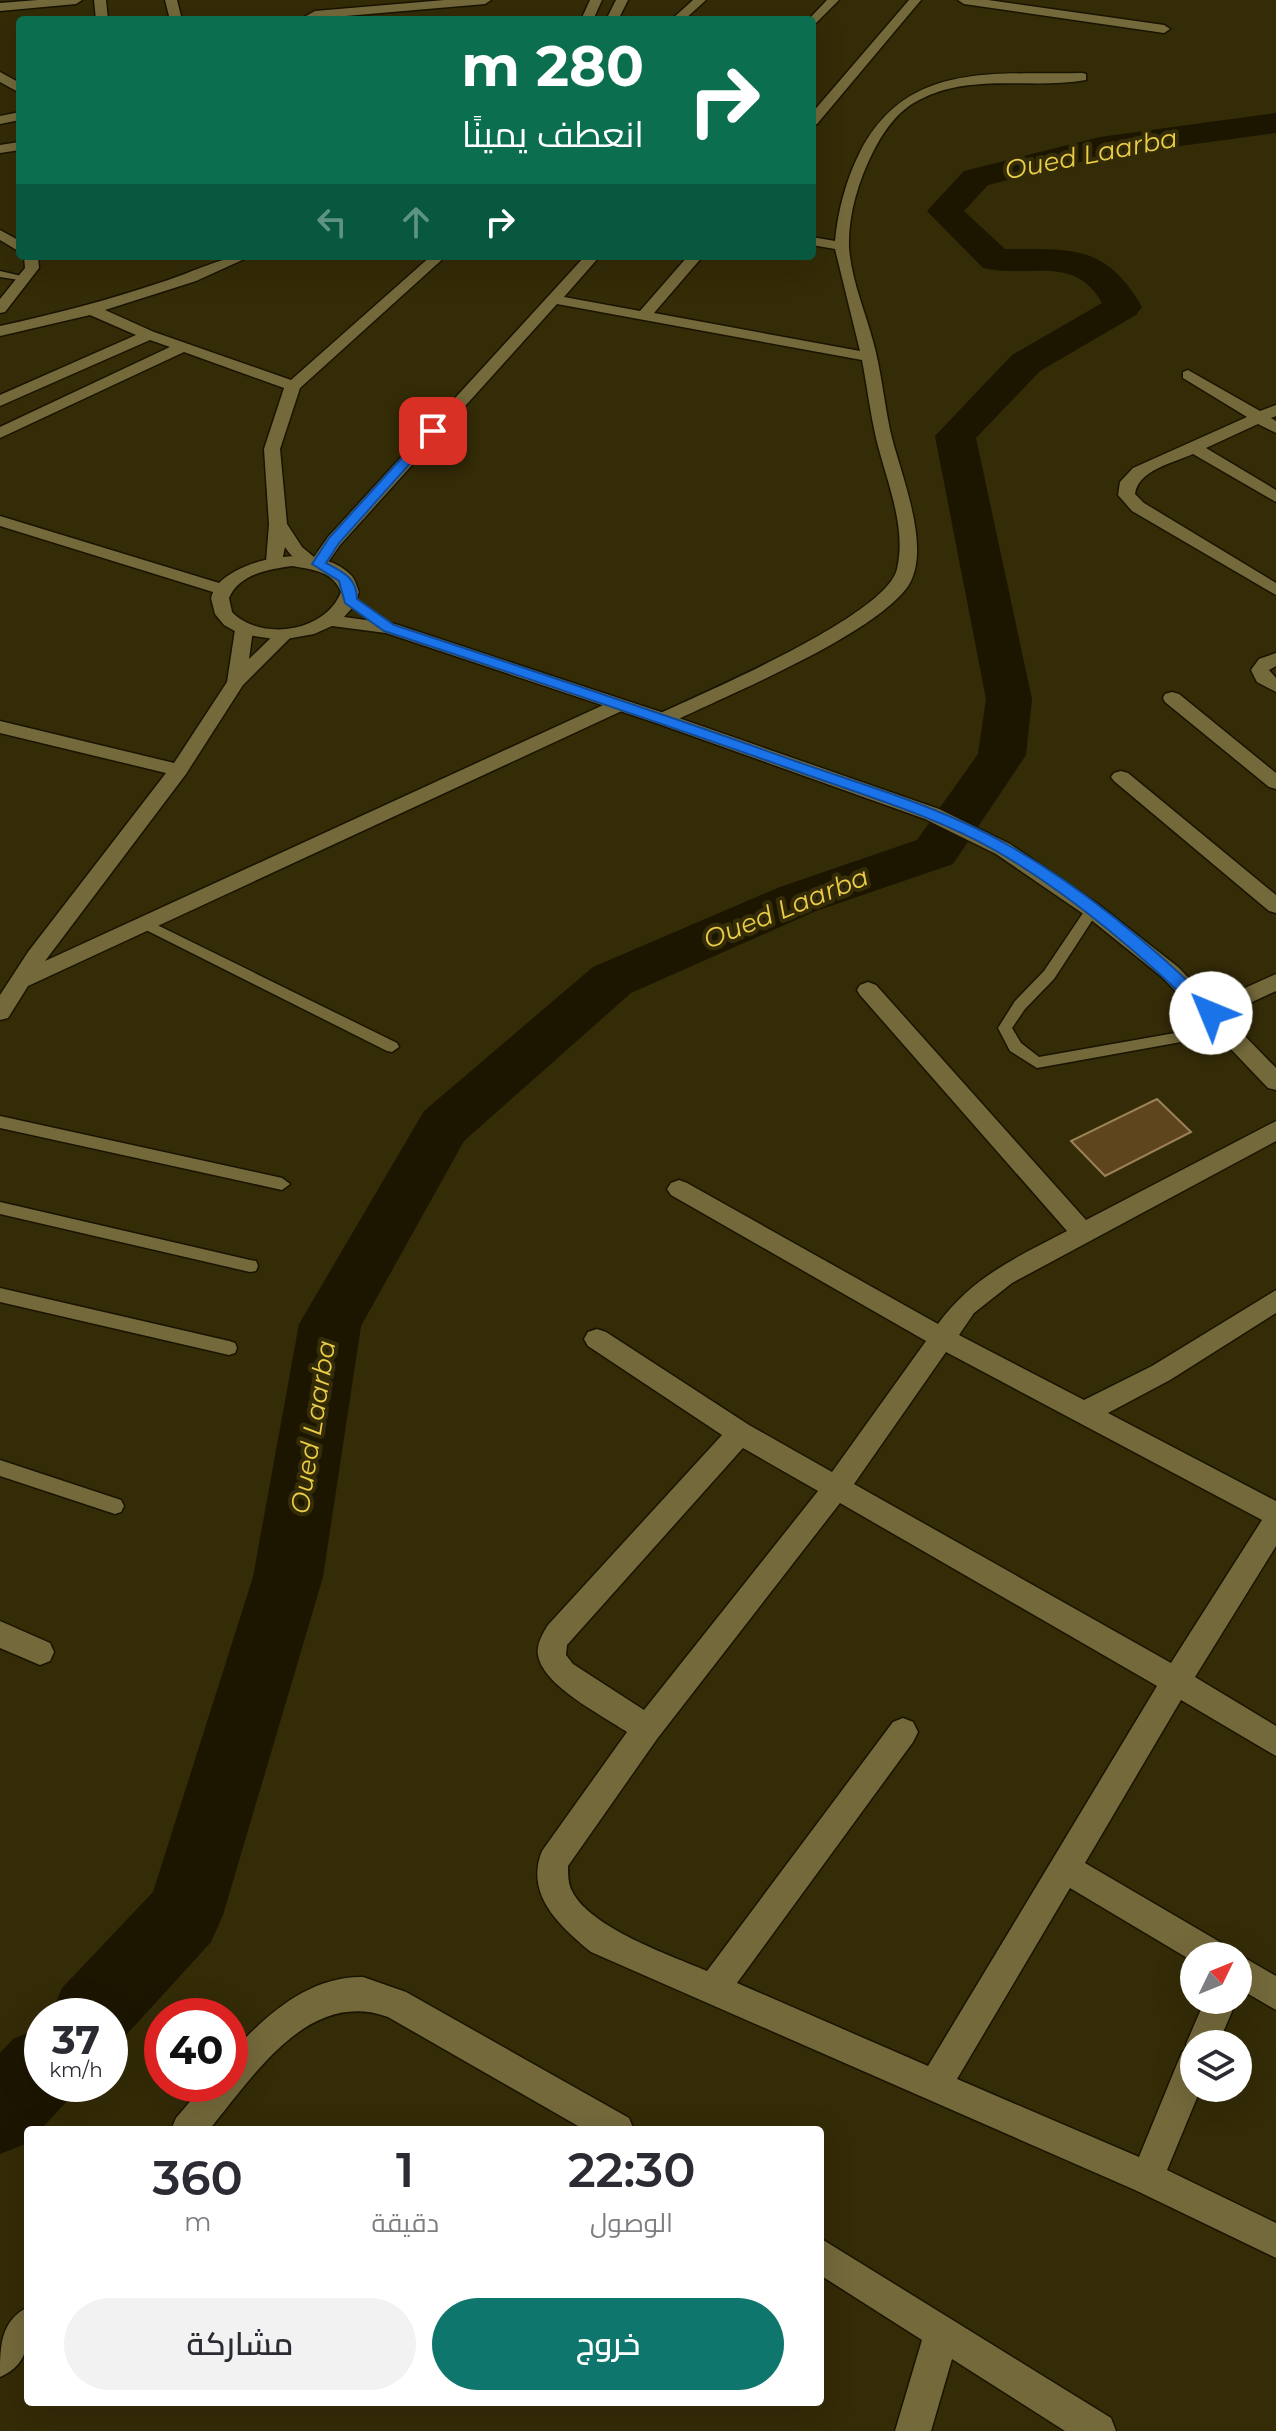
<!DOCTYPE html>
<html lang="ar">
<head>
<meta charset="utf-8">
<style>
	:root { --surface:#fff; --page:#f2f2f3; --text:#2b2b33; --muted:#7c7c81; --accent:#0f766e }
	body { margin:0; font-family:Montserrat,Cairo,sans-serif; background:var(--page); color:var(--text); direction:rtl; height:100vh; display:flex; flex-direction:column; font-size:30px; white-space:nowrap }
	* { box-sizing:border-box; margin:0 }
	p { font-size:26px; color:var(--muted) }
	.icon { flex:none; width:44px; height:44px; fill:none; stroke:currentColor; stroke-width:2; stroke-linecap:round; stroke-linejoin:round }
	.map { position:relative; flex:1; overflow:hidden; direction:ltr }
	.drawer { position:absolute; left:24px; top:2126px; width:800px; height:280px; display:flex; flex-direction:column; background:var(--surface); border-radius:8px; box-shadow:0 8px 32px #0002; direction:rtl }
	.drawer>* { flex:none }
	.top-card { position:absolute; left:16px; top:16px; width:800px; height:244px; border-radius:8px; box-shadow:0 8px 32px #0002; direction:rtl; background:#0b6e4f; color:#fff; overflow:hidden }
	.needle { width:52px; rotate:47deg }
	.controls { position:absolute; left:1180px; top:1942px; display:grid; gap:16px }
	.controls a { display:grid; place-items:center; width:72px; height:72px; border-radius:50%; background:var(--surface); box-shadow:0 8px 32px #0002; font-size:40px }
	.speed { position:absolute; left:24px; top:1998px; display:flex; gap:16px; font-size:40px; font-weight:700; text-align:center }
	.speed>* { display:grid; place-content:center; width:104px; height:104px; border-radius:50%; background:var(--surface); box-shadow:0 8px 32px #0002; line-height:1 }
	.speed small { font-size:20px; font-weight:400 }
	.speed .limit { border:12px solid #d22; background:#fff; color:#111 }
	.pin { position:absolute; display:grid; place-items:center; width:68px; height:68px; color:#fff; margin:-34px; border-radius:16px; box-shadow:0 4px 12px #0006 }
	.me { position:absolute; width:88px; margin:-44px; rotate:315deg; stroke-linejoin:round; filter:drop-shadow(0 0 6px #0008) }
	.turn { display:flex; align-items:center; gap:28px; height:168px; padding:0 40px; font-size:36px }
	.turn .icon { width:104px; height:104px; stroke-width:2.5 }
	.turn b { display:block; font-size:56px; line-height:68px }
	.lanes { display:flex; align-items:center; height:76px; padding:0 40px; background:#0003; justify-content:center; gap:40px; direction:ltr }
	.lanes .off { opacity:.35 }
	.eta { display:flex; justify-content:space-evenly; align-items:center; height:136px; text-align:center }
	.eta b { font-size:48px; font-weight:600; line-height:56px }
	.primary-button { display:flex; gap:16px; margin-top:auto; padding:16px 40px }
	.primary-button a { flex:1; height:92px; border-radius:48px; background:var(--accent); color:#fff; font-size:32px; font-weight:600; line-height:92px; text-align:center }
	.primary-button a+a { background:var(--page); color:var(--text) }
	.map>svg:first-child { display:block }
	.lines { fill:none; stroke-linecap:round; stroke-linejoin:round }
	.river { fill:#1c1500; fill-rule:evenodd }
	.building { fill:#5f451d; stroke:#9d8158; stroke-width:2 }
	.lane-casing { stroke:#191400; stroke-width:3 }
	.street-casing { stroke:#191400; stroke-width:3 }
	.secondary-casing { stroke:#191400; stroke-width:3 }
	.lane { fill:#74693b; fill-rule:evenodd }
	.street { fill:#74693b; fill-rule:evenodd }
	.secondary { fill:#74693b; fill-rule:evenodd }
	.route { fill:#1a73e8; stroke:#114b97; stroke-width:2 }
	.labels { text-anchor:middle; stroke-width:8; stroke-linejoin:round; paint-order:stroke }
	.water-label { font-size:26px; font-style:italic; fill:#eacc49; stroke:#342b07 }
</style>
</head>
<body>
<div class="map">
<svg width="1276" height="2431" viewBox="0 0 1276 2431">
	<rect width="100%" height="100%" fill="#342b07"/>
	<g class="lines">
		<g class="river">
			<path d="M1276,113V133L1100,157L988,185L964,211L1005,249C1071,249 1106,244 1142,307L1136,315L1040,371L976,438L1032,699L1026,755L953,864L816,911L631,993L464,1141L361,1326L323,1577L223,1915L211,1942L118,2044L110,2048V2016H50L62,1988L153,1892L253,1577L299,1324L424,1111L593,967L780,887L917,840L978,754L986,699L935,436L1012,355L1102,303C1075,253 1028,279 983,268L927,211L964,171L1100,137Z"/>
			<path d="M42,2027V2084H76L71,2097L40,2130H28V2143L0,2154V2053L13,2039Z"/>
		</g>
	</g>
	<path class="building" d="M1157,1099L1191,1132L1105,1176L1071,1141Z"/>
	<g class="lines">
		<defs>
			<g id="lane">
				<path d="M0,271L30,278L25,281L0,277Z"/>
				<path d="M1092,905L1099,910L1097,913L1054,979L1025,1009L1012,1028L1021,1043L1039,1057L1226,1024L1233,1029L1231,1033L1037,1068L1010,1051L998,1028L1015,1001L1044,971L1087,907Z"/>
				<path d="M145,919L397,1043L399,1047L392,1052L387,1051L140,927L138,924L140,921Z"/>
				<path d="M0,1116L282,1178L290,1184L282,1190L0,1128Z"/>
				<path d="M0,1202L250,1260L256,1261L258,1266L256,1271L250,1272L0,1214Z"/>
				<path d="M0,1288L229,1341L235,1343L237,1348L235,1353L229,1355L0,1302Z"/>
				<path d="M0,1460L121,1500L124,1506L121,1512L115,1514L0,1476Z"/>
			</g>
			<g id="street">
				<path d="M38,0H82L76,4L0,11V3Z"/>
				<path d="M94,0H106L108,20H96Z"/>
				<path d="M165,0H177L182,20H170Z"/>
				<path d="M445,0H491L485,4L299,20L315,11Z"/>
				<path d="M590,0H602L593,20H581Z"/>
				<path d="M616,0H628L618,20H606Z"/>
				<path d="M693,0H706L684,20H671Z"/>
				<path d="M827,0H839L812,27V20H808Z"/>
				<path d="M909,0H921L817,124L812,125V113Z"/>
				<path d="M958,0H988L1164,25L1170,29L1164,33L964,4Z"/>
				<path d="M0,72L20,83V93L0,82Z"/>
				<path d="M1082,73L1086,74V80C1031,90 972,72 919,100C897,111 883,132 872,154C858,182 848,216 849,247C851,279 865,311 873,341C881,370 884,401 890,430C899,471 935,552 906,589C867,638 730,694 670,723L663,725L654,719L656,715C703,693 886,616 897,569C907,526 886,480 876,438C870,412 867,386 862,360L557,304L340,545L324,568C308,571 294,561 285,547L281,566H269L266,562L269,524L264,449L284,388L184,352L0,438V427L170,347L150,340L0,406V395L136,335L90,315L0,336V326C55,314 109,300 162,282C192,273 220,256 251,256L196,281L105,310L154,332L291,380L431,256H446L300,388L280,449L287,524L302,547L314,557L328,537L585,256H600L564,297L640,311L688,256H703L654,313L860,351L835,249L812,245V237L835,241C838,210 846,180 860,152C907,61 993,75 1082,73Z"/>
				<path d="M20,112V120L0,124V116Z"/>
				<path d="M19,142L20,150L0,153V145Z"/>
				<path d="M0,230L20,241V252L0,240Z"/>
				<path d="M24,256H38L39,268L5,312L0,313V299L25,268Z"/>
				<path d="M1188,370L1260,411L1276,405V416L1271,418L1276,421V433L1258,424L1206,448L1276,490V502L1193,454C1173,463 1138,470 1135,494L1144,503L1276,583V595L1132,511L1118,495L1120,482L1133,468L1247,417L1183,378V372Z"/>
				<path d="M244,625L253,630L249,659L278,631H290L293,635L243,685L186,774L45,961L612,701L619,699L628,705L626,709L28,986L8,1018L0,1020V995L28,952L166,773L0,733V721L174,763L227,682L235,630Z"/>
				<path d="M1276,653V666L1269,670L1276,678V692L1257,682L1251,670L1259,659Z"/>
				<path d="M1172,692L1179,694L1276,773V789L1269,787L1165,702L1163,698L1165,694Z"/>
				<path d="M1121,771L1128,773L1276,895V913L1269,911L1114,781L1111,777L1114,773Z"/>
				<path d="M1276,974V991L1211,1021L1203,1019L1200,1013L1203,1007Z"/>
				<path d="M868,982L876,985L1086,1220L1276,1121V1141L1012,1283L974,1313L959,1335L1084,1400L1152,1366L1276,1290V1313L1170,1380L1108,1413L1276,1501V1546L1195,1677L1276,1726V1756L1181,1700L1085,1863L1225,1945L1230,1956H1194V1962L1070,1888L957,2079L1139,2157L1182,2052L1188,2050L1186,2044L1205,2000H1237L1218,2044H1194V2088H1201L1167,2170L1276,2223V2258L1135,2190L591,1952C561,1927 524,1895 542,1851L627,1732C602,1715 543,1686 538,1655C536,1645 543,1633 548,1625L722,1435L588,1346L584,1339L588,1332L597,1329L606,1332L749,1425L832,1472L926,1341L671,1195L667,1189L671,1183L679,1180L687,1183L938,1324C972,1277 1017,1257 1067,1231L860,995L857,990L860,985ZM946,1352L1262,1520L1171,1663L854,1484ZM743,1448L818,1491L644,1710L573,1664L566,1655L567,1645ZM840,1503L1157,1686L928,2066L737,1983L913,1742L918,1732L913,1722L903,1718L893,1722L707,1971C670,1955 590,1928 572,1891C568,1884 568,1874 568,1866L657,1739Z"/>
				<path d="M0,1621L50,1643L54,1652L50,1661L40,1665L0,1648Z"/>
				<path d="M1238,1954L1276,1976V2010L1238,1988V1956H1234Z"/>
				<path d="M363,1977L406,1992L629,2118L634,2130H585L388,2017C308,1988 253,2077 209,2130H171L176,2118L205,2084H230V2054C265,2016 308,1976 363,1977Z"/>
				<path d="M820,2238L1111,2418L1116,2431H1065L952,2359L931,2431H895L922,2340L820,2275Z"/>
				<path d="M28,2307C28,2338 32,2363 0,2377C0,2347 0,2321 28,2307Z"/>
			</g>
			<path id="secondary" d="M0,516L219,583C247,555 321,544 351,575C355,579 357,587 359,592L353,607L344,617L395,624L670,715L939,809L1010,844L1099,905L1178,967L1276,1068V1090L1268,1088L1162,977L1085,915L996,854L925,819L656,723L386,633L332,626L314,634L281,640L240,634L224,625L215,614L211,598L213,592L0,526ZM293,566C313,570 333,571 341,592C326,632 261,642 232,612L229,598C239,574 269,569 293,566Z"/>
		</defs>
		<use href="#lane" class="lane-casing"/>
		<use href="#street" class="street-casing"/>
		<use href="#secondary" class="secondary-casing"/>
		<use href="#lane" class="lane"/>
		<use href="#street" class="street"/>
		<use href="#secondary" class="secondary"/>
	</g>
	<path class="route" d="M429,428L439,431L339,543L326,563C343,572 357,578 357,599L394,625C528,669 662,713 795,761C866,786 942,807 1008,845C1084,888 1155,948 1217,1009L1219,1013L1217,1017H1205C1143,956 1073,896 998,852C932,814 856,793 785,767C652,720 518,675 384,631L345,603L339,581L312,564L329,538Z"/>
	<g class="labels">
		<g class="water-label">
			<text transform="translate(1091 154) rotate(-11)" y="9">Oued Laarba</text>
			<text transform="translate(786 908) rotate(-22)" y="9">Oued Laarba</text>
			<text transform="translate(313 1427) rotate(-81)" y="9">Oued Laarba</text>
		</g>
	</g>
</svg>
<div class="controls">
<a><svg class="needle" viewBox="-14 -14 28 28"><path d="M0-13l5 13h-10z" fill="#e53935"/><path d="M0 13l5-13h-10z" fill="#7c7c81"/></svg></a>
<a><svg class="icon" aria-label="layers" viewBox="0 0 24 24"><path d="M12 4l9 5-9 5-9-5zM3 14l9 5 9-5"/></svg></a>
</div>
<div class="speed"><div>37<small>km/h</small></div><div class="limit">40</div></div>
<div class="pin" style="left:433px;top:431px;background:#d93025"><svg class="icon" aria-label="arrive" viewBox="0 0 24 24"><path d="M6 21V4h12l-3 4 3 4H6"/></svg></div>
<svg class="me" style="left:1211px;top:1013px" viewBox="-20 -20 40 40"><circle r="19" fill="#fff"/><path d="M0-13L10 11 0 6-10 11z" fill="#1a73e8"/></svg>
<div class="top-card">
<div class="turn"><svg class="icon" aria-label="right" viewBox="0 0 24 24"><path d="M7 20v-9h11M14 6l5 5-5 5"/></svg><div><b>280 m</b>انعطف يمينًا</div></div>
<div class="lanes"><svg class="icon off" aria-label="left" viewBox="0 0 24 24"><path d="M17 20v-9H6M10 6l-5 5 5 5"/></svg><svg class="icon off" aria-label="ahead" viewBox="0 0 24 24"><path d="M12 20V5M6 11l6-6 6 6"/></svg><svg class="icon" aria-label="right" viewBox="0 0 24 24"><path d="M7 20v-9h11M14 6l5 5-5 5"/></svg></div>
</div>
<section class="drawer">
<div class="eta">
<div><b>22:30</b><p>الوصول</p></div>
<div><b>1</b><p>دقيقة</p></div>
<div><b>360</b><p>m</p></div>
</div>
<div class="primary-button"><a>خروج</a><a>مشاركة</a></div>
</section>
</div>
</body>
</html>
